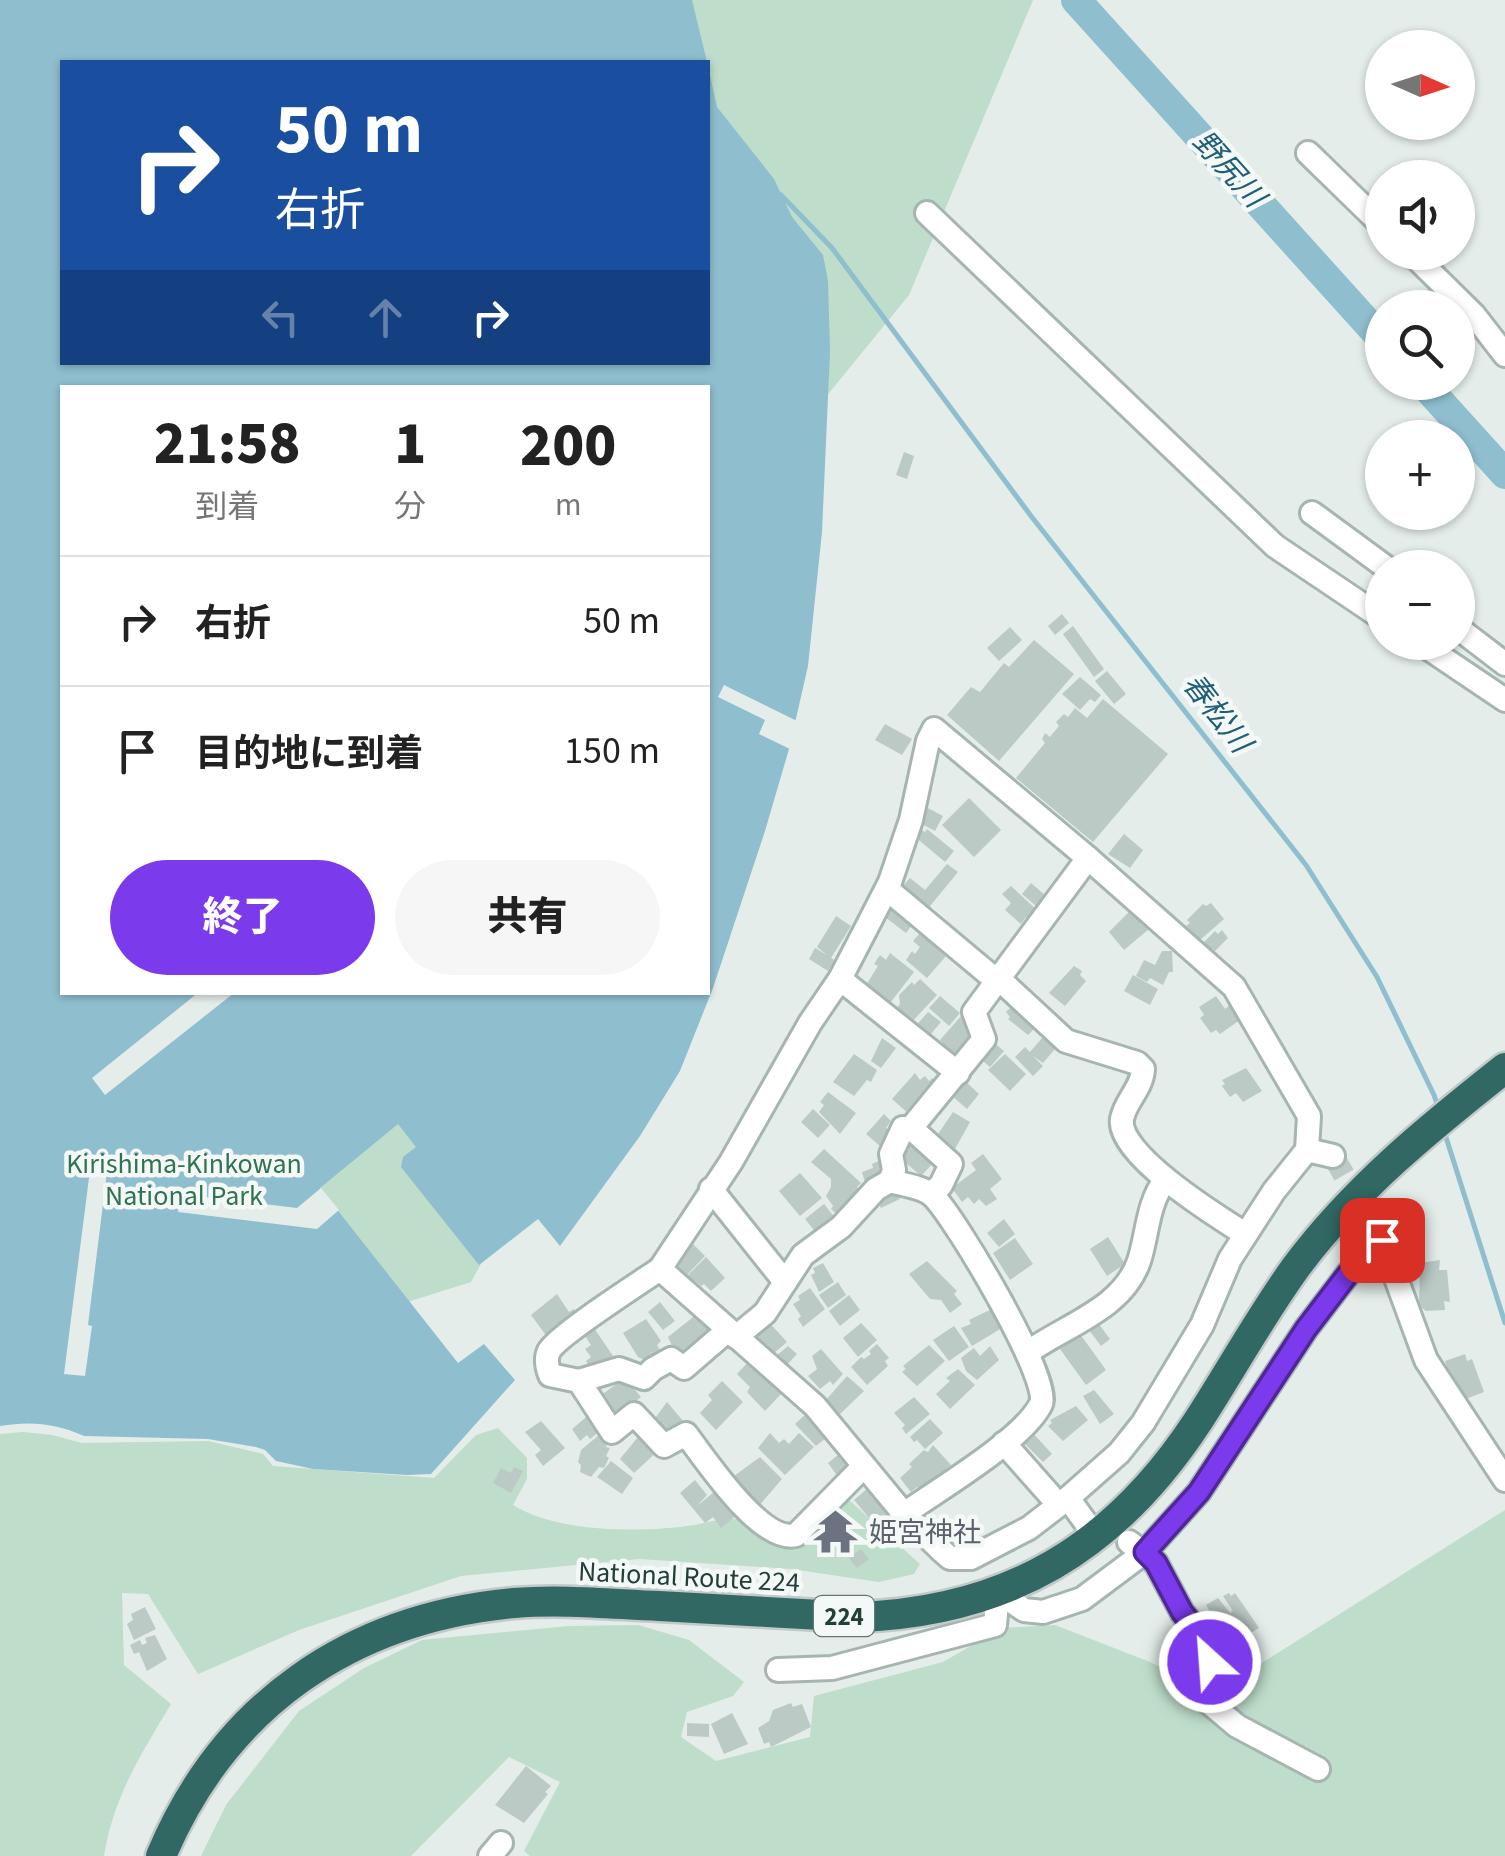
<!DOCTYPE html>
<html lang="ja">
<head>
<meta charset="utf-8">
<style>
	:root { --surface:#fff; --page:#f6f6f6; --text:#222; --muted:#767676; --line:#e0e0e0; --accent:#7c3aed }
	body { margin:0; font-family:"Source Sans 3","Noto Sans JP",sans-serif; background:var(--page); color:var(--text); height:100vh; display:flex; flex-direction:column; font-size:38px; white-space:nowrap }
	* { box-sizing:border-box; margin:0 }
	p { font-size:32px; color:var(--muted) }
	.icon { flex:none; width:55px; height:55px; fill:none; stroke:currentColor; stroke-width:2; stroke-linecap:round; stroke-linejoin:round }
	.map { position:relative; flex:1; overflow:hidden }
	.drawer { position:absolute; left:60px; top:385px; width:650px; height:610px; display:flex; flex-direction:column; background:var(--surface); border-radius:0px; box-shadow:0 2px 8px #0004 }
	.drawer>* { flex:none }
	.top-card { position:absolute; left:60px; top:60px; width:650px; height:305px; border-radius:0px; box-shadow:0 2px 8px #0004; background:#1a4fa0; color:#fff; overflow:hidden }
	.needle { width:65px; rotate:93deg }
	.controls { position:absolute; left:1365px; top:30px; display:grid; gap:20px }
	.controls a { display:grid; place-items:center; width:110px; height:110px; border-radius:50%; background:var(--surface); box-shadow:0 2px 8px #0004; font-size:50px }
	.pin { position:absolute; display:grid; place-items:center; width:85px; height:85px; color:#fff; margin:-42px; border-radius:20px; box-shadow:0 5px 15px #0006 }
	.me { position:absolute; width:110px; margin:-55px; rotate:334deg; stroke-linejoin:round; filter:drop-shadow(0 0 8px #0008) }
	.turn { display:flex; align-items:center; gap:35px; height:210px; padding:0 50px; font-size:45px }
	.turn .icon { width:130px; height:130px; stroke-width:2.5 }
	.turn b { display:block; font-size:70px; line-height:85px }
	.lanes { display:flex; align-items:center; height:95px; padding:0 50px; background:#0003; justify-content:center; gap:50px; direction:ltr }
	.lanes .off { opacity:.35 }
	.eta { display:flex; justify-content:space-evenly; align-items:center; height:170px; text-align:center }
	.eta b { font-size:60px; font-weight:800; line-height:70px }
	.cta { display:flex; gap:20px; margin-top:auto; padding:20px 50px }
	.cta a { flex:1; height:115px; border-radius:60px; background:var(--accent); color:#fff; font-size:40px; font-weight:800; line-height:115px; text-align:center }
	.cta a+a { background:var(--page); color:var(--text) }
	ul { padding:0; list-style:none }
	li { display:flex; align-items:center; gap:30px; height:130px; padding:0 50px; border-top:2px solid var(--line) }
	li div { flex:1 }
	li b { display:block; font-size:38px }
	li em { font-style:normal }
	.map>svg:first-child { display:block }
	.green { fill:#beddca; fill-rule:evenodd }
	.water { fill:#8fbecf; fill-rule:evenodd }
	.pier { fill:#e4edea }
	.lines { fill:none; stroke-linecap:round; stroke-linejoin:round }
	.stream { stroke:#8fbecf; stroke-width:5 }
	.river { stroke:#8fbecf; stroke-width:30 }
	.building { fill:#bccac6 }
	.minor-tunnel { stroke:#becac7; stroke-width:22; stroke-dasharray:22 11; stroke-linecap:butt }
	.minor-casing { stroke:#a7b5b1; stroke-width:28 }
	.highway-casing { stroke:#c2c9c8; stroke-width:35 }
	.minor { stroke:#fff; stroke-width:22 }
	.highway { stroke:#316863; stroke-width:30 }
	.route-casing { stroke:#51269a; stroke-width:25 }
	.route { stroke:#7c3aed; stroke-width:18 }
	.labels { text-anchor:middle; stroke-width:9; stroke-linejoin:round; paint-order:stroke }
	.shield { fill:#f4f9f7; stroke:#627672; stroke-width:2.5 }
	.shield-label { font-size:25px; font-weight:bold; fill:#243e39 }
	.park-label { font-size:28px; fill:#307351; stroke:#f4f9f7 }
	.worship-label { font-size:28px; fill:#5b616d; stroke:#f4f9f7; text-anchor:start }
	.street-label { font-size:28px; fill:#243e39; stroke:#f4f9f7 }
	.water-label { font-size:30px; font-style:italic; fill:#215f77; stroke:#f4f9f7 }
</style>
</head>
<body>
<div class="map">
<svg width="1505" height="1856" viewBox="0 0 1505 1856">
	<rect width="100%" height="100%" fill="#e4edea"/>
	<g class="green">
		<path d="M0,0H1033L909,295L708,541V388H62V992L629,993L471,1282L93,1401L0,1402ZM62,62H708V362H62Z"/>
		<path d="M498,1428L527,1458V1479L513,1505C557,1533 643,1533 694,1525C709,1523 725,1516 740,1520C753,1524 762,1534 770,1544L793,1545L840,1498L848,1499L920,1564L914,1574L879,1582L791,1569L639,1559L461,1576L299,1630L198,1674L148,1594L122,1593L124,1665L171,1704C141,1754 113,1798 104,1856H0V1434L23,1432L52,1435L82,1443L208,1441L263,1454L273,1466L434,1478L476,1435Z"/>
		<path d="M1505,1510V1856H530L524,1851L560,1782L509,1757L411,1856H201L226,1805L299,1711L364,1668L422,1640L569,1626L638,1625L689,1640L744,1682L733,1696L687,1712L681,1737L716,1761L810,1737L814,1696L943,1662L1002,1628L1055,1625L1150,1662L1183,1679L1203,1700Z"/>
	</g>
	<path class="water" d="M0,0H692L707,62H62V362H708V66L717,107L774,179L792,217L823,255L828,281L830,352L822,532L808,666L789,749L765,831L713,988L680,1071L640,1136L560,1246L538,1219L479,1265L401,1167L403,1157L416,1147L398,1124L320,1188L458,1363L484,1344L515,1380L431,1474L407,1475L313,1469L276,1461L265,1450L256,1447L208,1439L84,1436C55,1423 30,1421 0,1426ZM62,388H708V992H62Z"/>
	<g class="pier">
		<path d="M724,685L801,723L794,751L759,734L765,720L718,697Z"/>
		<path d="M199,992L234,993L105,1095L92,1078Z"/>
		<path d="M90,1170L107,1172L88,1325L92,1326L85,1376L64,1374Z"/>
		<path d="M321,1188L339,1210L317,1229L178,1212L181,1194L297,1208Z"/>
	</g>
	<g class="lines">
		<g class="stream">
			<path d="M781,195L832,248L1031,516L1306,865L1377,977L1434,1095L1439,1110"/>
			<path d="M1444,1131L1505,1323"/>
		</g>
		<g class="river">
			<path d="M1076,0L1382,339"/>
			<path d="M1422,382L1505,474"/>
		</g>
	</g>
	<g class="building">
		<path d="M904,452L914,456L907,479L896,475Z"/>
		<path d="M1062,614L1069,623L1055,635L1048,626Z"/>
		<path d="M1073,626L1104,669L1094,677L1063,634Z"/>
		<path d="M1010,627L1022,640L999,661L987,648Z"/>
		<path d="M1034,640L1074,674L999,761L947,715L971,687L980,692L1004,663L1009,667Z"/>
		<path d="M1107,671L1126,694L1114,704L1095,681Z"/>
		<path d="M1080,677L1101,695L1095,702L1090,699L1080,710L1062,694Z"/>
		<path d="M1103,699L1168,754L1093,842L1016,778L1045,743L1042,739L1045,733L1050,737L1059,726L1056,722L1064,714L1068,717L1075,708L1087,718Z"/>
		<path d="M885,724L912,739L902,755L875,740Z"/>
		<path d="M969,798L1001,830L974,857L942,825Z"/>
		<path d="M926,807L943,816L935,831L918,822Z"/>
		<path d="M920,829L925,832L927,829L954,851L945,862L914,836Z"/>
		<path d="M1124,834L1143,850L1130,868L1108,854Z"/>
		<path d="M947,864L958,872L926,911L899,890L910,878L925,890Z"/>
		<path d="M1031,883L1052,901L1043,912L1022,894Z"/>
		<path d="M1011,886L1038,911L1030,920L1026,917L1021,924L1005,910L1011,903L1002,894Z"/>
		<path d="M893,898L918,917L906,933L881,914Z"/>
		<path d="M1211,903L1224,919L1200,940L1186,926L1190,923L1187,920L1203,904L1206,906Z"/>
		<path d="M1131,910L1149,929L1124,950L1109,932Z"/>
		<path d="M836,916L851,926L831,958L835,960L828,971L809,959L815,948L827,955L817,947Z"/>
		<path d="M1222,930L1228,938L1213,953L1203,943L1215,931L1218,934Z"/>
		<path d="M920,933L946,956L927,978L906,960L912,951L915,954L920,947L913,941Z"/>
		<path d="M1162,951H1172L1173,972H1169L1163,985L1150,978L1147,982L1136,976L1144,960L1155,965Z"/>
		<path d="M890,953L914,972L887,1007L863,990L878,966L874,964L880,955L886,960Z"/>
		<path d="M1074,966L1082,971L1080,975L1086,981L1065,1006L1049,993Z"/>
		<path d="M1133,975L1158,989L1150,1005L1124,991Z"/>
		<path d="M920,979L937,995L909,1025L894,1012L900,1004L899,995L912,982L914,985Z"/>
		<path d="M940,996L960,1013L949,1026L929,1008Z"/>
		<path d="M1216,996L1225,1009L1231,1004L1240,1020L1220,1034L1216,1030L1211,1033L1200,1018L1204,1015L1199,1007Z"/>
		<path d="M1017,1001L1039,1024L1028,1035L1008,1019L1010,1017L1006,1012Z"/>
		<path d="M928,1012L941,1022L926,1040L913,1029Z"/>
		<path d="M962,1015L977,1031L954,1064L937,1050L943,1043L940,1040Z"/>
		<path d="M1048,1031L1061,1042L1043,1063L1033,1056L1043,1066L1033,1076L1015,1057L1025,1047L1030,1052Z"/>
		<path d="M882,1038L896,1048L881,1068L871,1061Z"/>
		<path d="M991,1040L1004,1051L990,1067L977,1056Z"/>
		<path d="M854,1054L877,1070L871,1082L867,1080L854,1096L833,1082Z"/>
		<path d="M1005,1054L1026,1074L1010,1091L988,1070Z"/>
		<path d="M1246,1068L1262,1091L1243,1102L1236,1093L1230,1097L1222,1086L1225,1084L1222,1080Z"/>
		<path d="M915,1073L920,1080L925,1076L929,1081L932,1078L937,1084L909,1114L892,1099Z"/>
		<path d="M964,1080L979,1094L967,1109L951,1095Z"/>
		<path d="M828,1092L856,1113L840,1134L819,1112L824,1105L820,1102Z"/>
		<path d="M813,1109L830,1125L818,1138L801,1122Z"/>
		<path d="M953,1112L970,1122L955,1149L936,1137Z"/>
		<path d="M884,1114L891,1121L886,1128L894,1133L881,1147L866,1134Z"/>
		<path d="M906,1131L938,1158L921,1176L898,1156Z"/>
		<path d="M824,1149L861,1183L857,1187L862,1193L839,1216L831,1209L833,1206L826,1196L831,1187V1179L811,1162Z"/>
		<path d="M983,1154L1002,1179L990,1189L997,1199L986,1206L979,1199L974,1204L968,1197L962,1202L952,1188L976,1170L971,1163Z"/>
		<path d="M883,1159L889,1176L866,1186L862,1172L873,1168L872,1164Z"/>
		<path d="M800,1173L822,1198L800,1216L779,1191Z"/>
		<path d="M894,1187L900,1199L881,1208L875,1197Z"/>
		<path d="M824,1204L836,1219L818,1235L805,1219Z"/>
		<path d="M1004,1219L1015,1234L999,1247L987,1233Z"/>
		<path d="M1108,1237L1125,1264L1107,1276L1090,1249Z"/>
		<path d="M1015,1238L1033,1264L1010,1280L993,1253Z"/>
		<path d="M693,1244L705,1256L686,1276L672,1261Z"/>
		<path d="M706,1257L725,1278L711,1291L704,1284L701,1286L695,1281L692,1284L685,1278Z"/>
		<path d="M1440,1260L1439,1270H1447L1450,1302L1444,1301L1445,1310L1426,1311L1419,1306L1420,1263Z"/>
		<path d="M927,1261L957,1291L954,1294L962,1304L950,1313L941,1300L930,1299L909,1274Z"/>
		<path d="M823,1263L834,1282L819,1292L811,1275L815,1273L813,1268Z"/>
		<path d="M838,1282L846,1295L828,1308L819,1295Z"/>
		<path d="M810,1288L825,1309L803,1327L798,1319L801,1316L793,1304L800,1300L798,1296Z"/>
		<path d="M557,1294L569,1312L574,1309L580,1318L551,1342L531,1315Z"/>
		<path d="M849,1295L860,1310L840,1326L829,1311Z"/>
		<path d="M660,1302L675,1321L663,1330L648,1312Z"/>
		<path d="M998,1306L1007,1325L972,1346L961,1328L971,1324L969,1320Z"/>
		<path d="M697,1314L714,1331L685,1360L675,1352L668,1337Z"/>
		<path d="M646,1319L661,1341L657,1345L660,1350L644,1360L638,1357L623,1333Z"/>
		<path d="M767,1320L787,1342L766,1360L749,1343Z"/>
		<path d="M861,1323L877,1340L858,1357L843,1338Z"/>
		<path d="M1098,1323L1110,1339L1101,1346L1089,1330Z"/>
		<path d="M954,1326L969,1347L949,1361L933,1340Z"/>
		<path d="M594,1328L613,1356L592,1370L586,1361L591,1357L585,1349L591,1345L585,1336Z"/>
		<path d="M1080,1334L1106,1370L1086,1385L1060,1349Z"/>
		<path d="M877,1344L889,1358L885,1361L888,1366L867,1385L851,1367L861,1357L864,1359L871,1354L869,1351Z"/>
		<path d="M929,1345L945,1361L917,1386L902,1372L906,1369L903,1366Z"/>
		<path d="M788,1346L797,1354L785,1367L770,1361Z"/>
		<path d="M990,1346L999,1360L977,1380L966,1371L961,1358L974,1348L980,1356Z"/>
		<path d="M821,1349L843,1374L833,1385L830,1381L820,1389L808,1376L817,1369L812,1356Z"/>
		<path d="M1465,1354L1467,1361L1472,1359L1484,1392L1458,1402L1445,1361Z"/>
		<path d="M749,1361L782,1393L765,1411L747,1392L750,1387L737,1374Z"/>
		<path d="M958,1369L975,1385L950,1409L936,1394L950,1381L946,1378Z"/>
		<path d="M847,1376L864,1391L839,1415L826,1400Z"/>
		<path d="M625,1378L641,1397L614,1419L597,1398Z"/>
		<path d="M722,1381L743,1402L716,1430L700,1413L712,1400L708,1395Z"/>
		<path d="M1094,1390L1114,1414L1100,1424L1083,1396Z"/>
		<path d="M914,1397L930,1414L906,1434L902,1428L905,1425L894,1413Z"/>
		<path d="M667,1402L684,1422L666,1437L653,1421Z"/>
		<path d="M1076,1406L1088,1420L1063,1441L1048,1426L1052,1423L1050,1420Z"/>
		<path d="M808,1412L827,1437L816,1446L795,1424Z"/>
		<path d="M591,1413L600,1431L590,1439L587,1435L580,1441L572,1429Z"/>
		<path d="M930,1419L943,1433L925,1449L917,1440L914,1442L910,1437Z"/>
		<path d="M541,1421L565,1448L543,1466L535,1455L541,1450L525,1432Z"/>
		<path d="M642,1432L659,1450L634,1473L620,1459Z"/>
		<path d="M1032,1432L1052,1454L1043,1462L1021,1440Z"/>
		<path d="M770,1433L779,1443L784,1439L789,1444L799,1433L814,1447L785,1475L758,1448Z"/>
		<path d="M599,1435L609,1440L606,1447L610,1448L606,1456L609,1458L604,1468L599,1467L591,1477L580,1472L581,1465L578,1462L581,1450Z"/>
		<path d="M933,1445L951,1465L921,1490L917,1487L911,1492L900,1478L912,1467L909,1464L924,1450L928,1452Z"/>
		<path d="M844,1450L856,1465L838,1477L828,1463Z"/>
		<path d="M760,1457L782,1479L758,1507L743,1487L740,1490L735,1484L738,1481L734,1476Z"/>
		<path d="M611,1461L633,1478L622,1494L597,1477Z"/>
		<path d="M514,1467L523,1471L511,1493L493,1483L501,1468L511,1473Z"/>
		<path d="M695,1480L707,1495L697,1506L720,1487L737,1515L721,1528L713,1517L705,1523L680,1493Z"/>
		<path d="M868,1488L891,1513L876,1526L854,1500Z"/>
		<path d="M861,1549L869,1559L857,1568L849,1558Z"/>
		<path d="M1229,1593L1231,1596L1235,1593L1259,1628L1245,1636L1239,1627L1225,1637L1206,1605L1218,1598L1230,1613L1233,1611L1223,1596Z"/>
		<path d="M145,1607L156,1629L134,1640L127,1624L133,1620L131,1614Z"/>
		<path d="M155,1635L167,1659L147,1671L139,1652L134,1654L130,1645L140,1640L142,1645L147,1643L145,1638Z"/>
		<path d="M791,1703L793,1707L802,1704L811,1727L771,1747L769,1742L764,1744L758,1728L769,1721L773,1710Z"/>
		<path d="M732,1713L748,1744L724,1754L711,1724Z"/>
		<path d="M687,1723L709,1724V1737L687,1736Z"/>
		<path d="M526,1766L551,1786L545,1792L548,1794L524,1823L495,1805Z"/>
	</g>
	<g class="lines">
		<path class="minor-tunnel" d="M1333,1156L1382,1240"/>
		<defs>
			<g id="minor">
				<path d="M1308,153L1382,225"/>
				<path d="M927,213L1275,546L1382,618"/>
				<path d="M1410,252L1474,315L1505,355"/>
				<path d="M1312,513L1387,568"/>
				<path d="M1458,628L1505,664"/>
				<path d="M1419,642L1505,700"/>
				<path d="M887,889L997,981"/>
				<path d="M840,979L958,1073"/>
				<path d="M999,979L1066,1041L1137,1063L1143,1069C1142,1089 1125,1101 1122,1119C1116,1154 1218,1217 1245,1234"/>
				<path d="M911,1128L951,1164L941,1185L931,1194"/>
				<path d="M890,1181C903,1185 924,1187 933,1196C955,1217 1053,1382 1041,1404C1023,1440 939,1489 904,1514"/>
				<path d="M711,1189L785,1282"/>
				<path d="M660,1269L731,1162L810,1023L840,979L869,923L890,882L911,820L928,741L934,729L1088,858L1234,987L1309,1116L1307,1150"/>
				<path d="M736,1337L765,1313L803,1255L841,1227L876,1189L890,1181L894,1170L891,1154L903,1128H911L984,1039L974,1012L1088,858"/>
				<path d="M1027,1353C1065,1325 1122,1310 1139,1261C1148,1233 1147,1205 1165,1180"/>
				<path d="M579,1381L619,1369L644,1378L653,1369L671,1359L684,1368L728,1330"/>
				<path d="M1004,1443L1050,1495"/>
				<path d="M864,1466L796,1535C761,1544 706,1460 686,1434L664,1446L634,1414L612,1432L579,1381L550,1375C547,1367 545,1359 549,1351C558,1335 641,1282 660,1269L815,1406L904,1514L942,1551L950,1558H971L1029,1528L1068,1498L1119,1453L1143,1423L1202,1325L1230,1259L1274,1191L1307,1150L1333,1156"/>
				<path d="M1068,1498L1096,1537"/>
				<path d="M1129,1542L1156,1563L1182,1612L1210,1647V1662L1193,1683L1194,1690L1237,1726L1318,1769"/>
				<path d="M778,1670L832,1668L995,1625L998,1592L1024,1610L1043,1612L1082,1599L1145,1552L1199,1492L1306,1329L1348,1274L1382,1240L1426,1360L1505,1480"/>
				<path d="M490,1856L501,1843"/>
			</g>
			<path id="highway" d="M161,1856C225,1704 351,1618 514,1603C562,1599 611,1604 659,1606C725,1610 791,1613 857,1617C1008,1612 1115,1548 1198,1421C1231,1370 1260,1317 1296,1267C1354,1189 1429,1128 1505,1068"/>
		</defs>
		<use href="#minor" class="minor-casing"/>
		<use href="#highway" class="highway-casing"/>
		<use href="#minor" class="minor"/>
		<use href="#highway" class="highway"/>
	</g>
	<g class="lines">
		<defs>
			<path id="route" d="M1210,1662V1647L1182,1612L1156,1563L1145,1552L1199,1492L1306,1329L1348,1274L1382,1240"/>
		</defs>
		<use href="#route" class="route-casing"/>
		<use href="#route" class="route"/>
	</g>
	<defs>
		<symbol id="temple-bare" viewBox="-9 -9 18 18"><path d="M0-6L5-2H3V0L6.5 2.5H4V6H1.5V3h-3V6H-4V2.5H-6.5L-3 0V-2H-5Z" fill="#6b7280" stroke="#f4f9f7" stroke-width="2.5" paint-order="stroke"/></symbol>
	</defs>
	<g fill-rule="evenodd">
		<use href="#temple-bare" x="804" y="1500" width="63" height="63"/>
	</g>
	<g class="labels">
		<rect class="shield" x="814" y="1596" width="60" height="40" rx="8"/>
		<g class="shield-label">
			<text x="844" y="1625">224</text>
		</g>
		<g class="park-label">
			<text x="184" y="1173">Kirishima-Kinkowan<tspan x="184" dy="32">National Park</tspan></text>
		</g>
		<g class="worship-label">
			<text x="869" y="1542">姫宮神社</text>
		</g>
		<g class="street-label">
			<text transform="translate(689 1576) rotate(3)" y="10">National Route 224</text>
		</g>
		<g class="water-label">
			<text transform="translate(1229 169) rotate(48)" y="10">野尻川</text>
			<text transform="translate(1217 713) rotate(52)" y="10">春松川</text>
		</g>
	</g>
</svg>
<div class="controls">
<a><svg class="needle" viewBox="-14 -14 28 28"><path d="M0-13l5 13h-10z" fill="#e53935"/><path d="M0 13l5-13h-10z" fill="#767676"/></svg></a>
<a><svg class="icon" aria-label="sound" viewBox="0 0 24 24"><path d="M4 9h4l5-4v14l-5-4H4zM17 9q2 3 0 6"/></svg></a>
<a><svg class="icon" aria-label="search" viewBox="0 0 24 24"><circle cx="10" cy="10" r="6"/><path d="M15 15l6 6"/></svg></a>
<a>+</a>
<a>−</a>
</div>
<div class="pin" style="left:1382px;top:1240px;background:#d93025"><svg class="icon" aria-label="arrive" viewBox="0 0 24 24"><path d="M6 21V4h12l-3 4 3 4H6"/></svg></div>
<svg class="me" style="left:1210px;top:1662px" viewBox="-20 -20 40 40"><circle r="17" fill="#7c3aed" stroke="#fff" stroke-width="3"/><path d="M0-11L8 9 0 5-8 9z" fill="#fff"/></svg>
<div class="top-card">
<div class="turn"><svg class="icon" aria-label="right" viewBox="0 0 24 24"><path d="M7 20v-9h11M14 6l5 5-5 5"/></svg><div><b>50 m</b>右折</div></div>
<div class="lanes"><svg class="icon off" aria-label="left" viewBox="0 0 24 24"><path d="M17 20v-9H6M10 6l-5 5 5 5"/></svg><svg class="icon off" aria-label="ahead" viewBox="0 0 24 24"><path d="M12 20V5M6 11l6-6 6 6"/></svg><svg class="icon" aria-label="right" viewBox="0 0 24 24"><path d="M7 20v-9h11M14 6l5 5-5 5"/></svg></div>
</div>
<section class="drawer">
<div class="eta">
<div><b>21:58</b><p>到着</p></div>
<div><b>1</b><p>分</p></div>
<div><b>200</b><p>m</p></div>
</div>
<ul>
<li><svg class="icon" aria-label="right" viewBox="0 0 24 24"><path d="M7 20v-9h11M14 6l5 5-5 5"/></svg><div><b>右折</b></div><em>50 m</em></li>
<li><svg class="icon" aria-label="arrive" viewBox="0 0 24 24"><path d="M6 21V4h12l-3 4 3 4H6"/></svg><div><b>目的地に到着</b></div><em>150 m</em></li>
</ul>
<div class="cta"><a>終了</a><a>共有</a></div>
</section>
</div>
</body>
</html>
